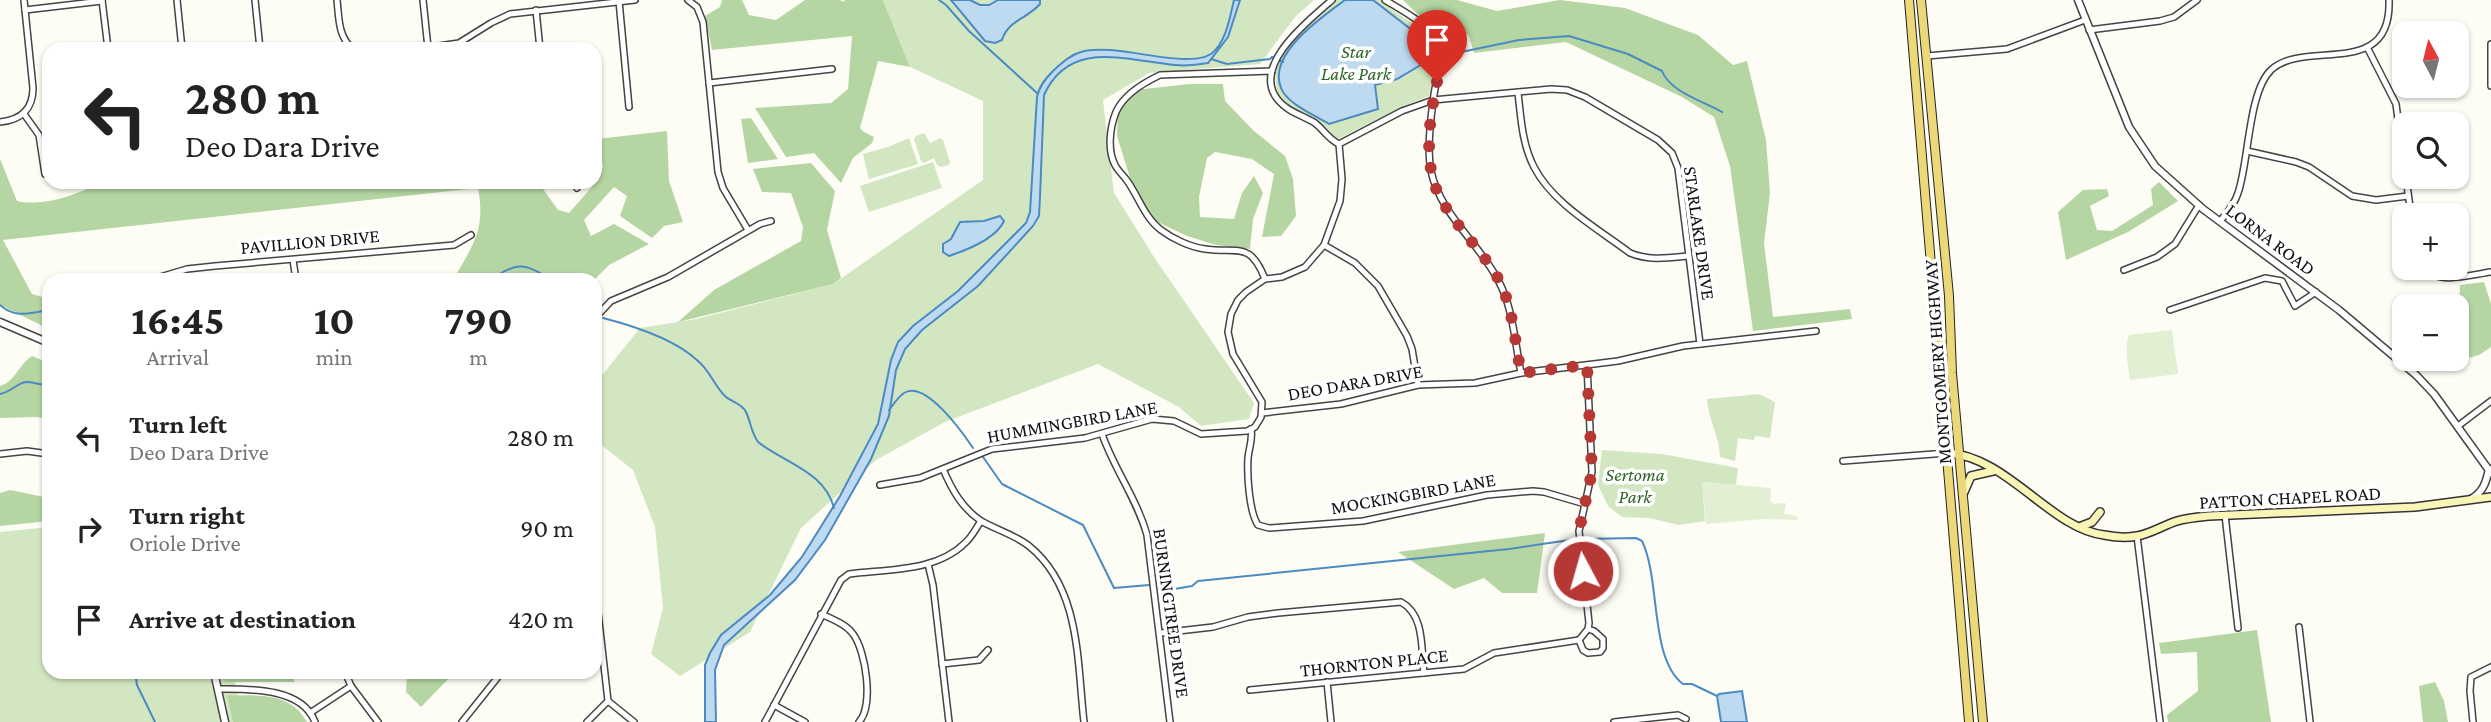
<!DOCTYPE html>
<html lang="en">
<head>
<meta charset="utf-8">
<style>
	:root { --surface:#fff; --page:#f6f6f6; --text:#222; --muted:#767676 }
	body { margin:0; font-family:"Crimson Pro",serif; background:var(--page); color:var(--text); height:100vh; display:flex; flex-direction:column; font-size:26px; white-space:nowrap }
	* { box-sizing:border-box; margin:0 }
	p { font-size:23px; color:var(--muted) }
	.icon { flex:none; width:38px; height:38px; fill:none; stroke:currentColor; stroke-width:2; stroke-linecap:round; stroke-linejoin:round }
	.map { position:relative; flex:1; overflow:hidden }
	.sheet { position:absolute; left:42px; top:273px; width:560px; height:406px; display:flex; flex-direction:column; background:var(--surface); border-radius:21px; box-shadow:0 2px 5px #0004 }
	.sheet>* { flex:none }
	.hud { position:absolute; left:42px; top:42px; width:560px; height:147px; border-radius:21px; box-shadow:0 2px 5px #0004; background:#fff; color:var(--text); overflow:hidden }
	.needle { width:46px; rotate:353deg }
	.buttons { position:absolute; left:2392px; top:21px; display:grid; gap:14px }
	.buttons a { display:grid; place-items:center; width:77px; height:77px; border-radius:14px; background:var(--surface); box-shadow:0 2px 5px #0004; font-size:35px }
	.pin { position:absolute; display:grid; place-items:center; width:60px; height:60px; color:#fff; margin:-72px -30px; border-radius:50% 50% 50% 0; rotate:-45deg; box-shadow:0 0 7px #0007 }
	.pin .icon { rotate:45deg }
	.me { position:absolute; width:77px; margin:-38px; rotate:354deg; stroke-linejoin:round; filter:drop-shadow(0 0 5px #0008) }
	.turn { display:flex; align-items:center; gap:24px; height:147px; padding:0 28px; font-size:32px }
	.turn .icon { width:91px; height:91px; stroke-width:2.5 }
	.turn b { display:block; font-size:49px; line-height:60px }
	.eta { display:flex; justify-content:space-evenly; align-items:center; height:119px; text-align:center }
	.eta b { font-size:42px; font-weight:700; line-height:49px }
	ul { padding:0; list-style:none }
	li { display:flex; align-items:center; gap:21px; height:91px; padding:0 28px }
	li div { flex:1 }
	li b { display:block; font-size:26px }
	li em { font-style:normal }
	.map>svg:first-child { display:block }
	.green { fill:#d2e7c1 }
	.forest { fill:#b5d6a2 }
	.pitch { fill:#e2efd2 }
	.water { fill:#bedaf1; stroke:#4c8ac2; stroke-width:2 }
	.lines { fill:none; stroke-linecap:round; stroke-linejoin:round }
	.stream { stroke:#4c8ac2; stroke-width:2 }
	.minor-casing { stroke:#444; stroke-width:8 }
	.tertiary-casing { stroke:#444; stroke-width:9 }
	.secondary-casing { stroke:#333; stroke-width:10 }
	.primary-casing { stroke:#222; stroke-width:10 }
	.minor { stroke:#fff; stroke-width:5 }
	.tertiary { stroke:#fff; stroke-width:6 }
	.secondary { stroke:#f8f5b7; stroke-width:7 }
	.primary { stroke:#ecd878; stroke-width:8 }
	.route { stroke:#b53834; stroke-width:12; stroke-dasharray:0 21.6 }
	.labels { text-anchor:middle; stroke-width:7; stroke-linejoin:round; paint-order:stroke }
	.park-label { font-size:19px; font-style:italic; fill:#2e6426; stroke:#fff }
	.street-label { font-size:19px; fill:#111; stroke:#fff }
</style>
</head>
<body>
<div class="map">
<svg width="2491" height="722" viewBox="0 0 2491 722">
	<rect width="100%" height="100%" fill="#fefdf5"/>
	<g class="green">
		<path d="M883,0H1314L1295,17L1260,64L1149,73L1103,100L1114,193L1154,257L1254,403L1249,419L1201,426L1179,407L1098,364L945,422L876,460L801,528L750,632L680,676L651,654L663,608L655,527L633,470L595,440V384L640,328L696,319L833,284L983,180V101L910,67Z"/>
		<path d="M1335,0H1379L1427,34L1434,46L1437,55L1429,96L1406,105L1336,140C1320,129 1301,119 1287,106C1264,85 1280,52 1297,32C1308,20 1323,10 1335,0Z"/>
		<path d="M924,133L930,143L940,138L943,140L950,162L949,165L941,167L937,165L934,158L924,163L921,161L914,139L916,136Z"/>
		<path d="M909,138L918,164L869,179L863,154L888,147Z"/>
		<path d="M933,162L942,188L869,212L860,186Z"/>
		<path d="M1759,394L1775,402L1770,438L1755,436L1754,440L1738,438L1735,461L1720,457C1720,437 1708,420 1707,399Z"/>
		<path d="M1602,450L1662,454L1738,468L1736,485L1702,482L1705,521L1679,525L1649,518L1622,517L1608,506L1598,485Z"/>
		<path d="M49,527V672H233L243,722H0V532Z"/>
	</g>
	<g class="forest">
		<path d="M722,0H742L749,15L776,20L805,0H840L844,2L845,0H883L910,67L878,61L860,128L864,132L874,137L872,143L853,158L841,183L814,153L786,157L755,108L831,103L848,89L852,36L712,50L705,16L720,7Z"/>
		<path d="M1403,0H1457L1497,11L1560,0L1625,8L1698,35L1733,65L1747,61L1766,140L1770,193L1764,243L1773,317L1850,309L1852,319L1753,331L1730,166L1714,117L1682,97L1566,42L1474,53L1469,36L1454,22L1432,28Z"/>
		<path d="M1189,84H1223L1225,101L1254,131L1285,156L1293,179L1296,216L1281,236L1262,237L1274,174L1252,159L1215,152L1207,158L1199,197L1200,217L1234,219L1242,193L1254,176L1263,193L1253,219L1250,249L1216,245L1187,236L1149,218L1131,181L1117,136L1118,104L1135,90Z"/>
		<path d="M751,118L778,159L748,163L741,119Z"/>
		<path d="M667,131L669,181L683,222L664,226L652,238L620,216L627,196L614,187L584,220L591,236L614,224L649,244L609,265L594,280H453C473,245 486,230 478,188L3,240L32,294L49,299V329L0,305V159L17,201C47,207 76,194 104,182H538L558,210L569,213L598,180L603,166L597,139Z"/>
		<path d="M811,163L835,191L827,230L841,278L833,284L678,322L714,290L801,241L803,227L791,193L762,192L753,169Z"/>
		<path d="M2159,182L2178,201L2128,232L2066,260L2058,212L2083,190L2107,189L2109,196L2090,206L2097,230L2112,231L2153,205L2151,189Z"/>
		<path d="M2484,282L2491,304V347L2479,355L2451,363L2449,359H2457V309L2459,307L2460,285Z"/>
		<path d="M32,356L49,363V419L36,417L0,418V386C16,381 18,365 32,356Z"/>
		<path d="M10,490L49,498V521L0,526V493Z"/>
		<path d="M1545,533L1537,593H1502L1484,578L1454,589L1398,552Z"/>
		<path d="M2257,630L2271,722H2168L2167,715L2198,691L2197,652L2161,654L2159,643Z"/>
		<path d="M220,672H293L294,682H226L221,678Z"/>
		<path d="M407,672H455L421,707L406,692Z"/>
		<path d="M2435,682L2444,701L2448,722H2423L2419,686Z"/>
		<path d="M227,695C258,696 290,691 307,722H233Z"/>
	</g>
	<g class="pitch">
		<path d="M2172,330L2178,374L2130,380C2128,366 2124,348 2129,335Z"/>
		<path d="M1702,482L1771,488L1770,501L1774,504L1786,503L1784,514L1797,516V520L1763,519L1706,524Z"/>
	</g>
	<g class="water">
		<path d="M951,0H970L980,5H989L998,0H1040V4C1027,19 1008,20 1002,40L995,43L985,41Z"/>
		<path d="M1234,0H1240L1228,37L1208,63C1197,65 1186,66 1175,65C1127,61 1070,38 1044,95L1040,197L1039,216L1033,226L978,286L922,330L905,349L896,370L889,416L871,459L825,540L795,580L724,645L715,670L716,722H705V665L710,653L721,635L770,595L802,557L840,496L878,424L891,360L898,342L913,326L958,291L1026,223L1030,212L1037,97C1039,86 1046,78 1054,70C1062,63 1070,55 1081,52C1105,44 1156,59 1184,59C1193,59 1203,59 1211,54C1226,43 1230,17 1234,0Z"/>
		<path d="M1345,0H1373L1426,41L1430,50L1429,60L1397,79L1375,85L1378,109L1329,124C1316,116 1286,103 1281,88C1267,54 1322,17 1345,0Z"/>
		<path d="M1000,216L1004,221C996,239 967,250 949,256L943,252V244L951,239L960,222L984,221Z"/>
		<path d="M1742,691L1747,722H1721L1717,696L1719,694Z"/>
	</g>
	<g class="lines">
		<g class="stream">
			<path d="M939,0L946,5L969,31L1037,93"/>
			<path d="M1429,56H1436"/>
			<path d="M1442,56L1519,40L1569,36L1628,54L1662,71C1670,92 1703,101 1722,112"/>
			<path d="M1211,59L1227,64L1270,59L1272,57L1283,62"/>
			<path d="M490,280C516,263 524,261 551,280"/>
			<path d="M0,305C15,319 30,313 49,310"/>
			<path d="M603,318C634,326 675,339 698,361C710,371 714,385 725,396C731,402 742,403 746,412C751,423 751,432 758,442C785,463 825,472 834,508"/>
			<path d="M0,394C11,392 17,383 26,382C33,382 41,385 49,385"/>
			<path d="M889,410C893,405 898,397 904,393C925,379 963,433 973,448"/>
			<path d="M983,457L1002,484L1083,525L1114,588L1149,585"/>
			<path d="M1585,539L1636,538L1642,541C1661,580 1649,658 1683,684H1692L1717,696"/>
			<path d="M1159,589L1163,591L1192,586L1198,581L1208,580L1509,549L1576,539"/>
			<path d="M135,672L137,685L155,722"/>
		</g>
		<defs>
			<g id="minor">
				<path d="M102,0L108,49"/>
				<path d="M177,0L182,49"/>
				<path d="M255,0L260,49"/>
				<path d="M337,0C339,18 338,37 353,49"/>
				<path d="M423,0L428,48"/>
				<path d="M688,0L697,7L703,22L718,172L723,188L748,230"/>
				<path d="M1332,0C1309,20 1250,66 1278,100C1288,112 1302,115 1315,123C1324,130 1328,139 1339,144"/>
				<path d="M1385,0C1398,8 1424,22 1432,34C1447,55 1435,79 1433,102C1430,123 1427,150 1431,171C1440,214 1479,243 1498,280C1513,307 1515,343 1521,373"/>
				<path d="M619,1L629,107"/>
				<path d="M25,10L102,1"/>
				<path d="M536,10L540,49"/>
				<path d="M2089,30L2160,21L2174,17L2197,0"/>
				<path d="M2491,44V86"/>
				<path d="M2367,47L2396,104L2404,167"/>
				<path d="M419,49L459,43L491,23L510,14L635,0"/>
				<path d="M1927,56L2007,49L2085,20"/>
				<path d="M709,83L832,69"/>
				<path d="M1518,93C1521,118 1522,144 1534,167C1553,204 1597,228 1630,253C1649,261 1668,258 1688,256"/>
				<path d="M24,114L39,135L45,174"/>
				<path d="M0,122C21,120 33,109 33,88L24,0"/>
				<path d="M1339,144L1402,111L1433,100L1551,89L1567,90L1585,97L1658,140L1672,153L1678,168L1700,344"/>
				<path d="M2247,151L2296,162L2309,167L2352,196L2376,200L2408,196"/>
				<path d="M2406,177L2411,215"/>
				<path d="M573,182L577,188"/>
				<path d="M2221,220C2228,212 2235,203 2238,193C2249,162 2248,92 2271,70C2305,38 2392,81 2389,0"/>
				<path d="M1324,245L1355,263L1378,286L1407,336L1412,349L1418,385"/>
				<path d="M293,260L296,280"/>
				<path d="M2422,268C2439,285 2469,275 2491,272"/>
				<path d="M2124,270L2157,257L2175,244L2199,205"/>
				<path d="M1265,279C1250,240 1237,254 1205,249C1190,247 1173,239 1161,230C1145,218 1139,198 1128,182C1124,176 1118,171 1115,165C1107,150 1110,127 1116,112C1124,94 1143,83 1160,75L1272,71"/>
				<path d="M150,280L187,269L215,266L454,245L471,235"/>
				<path d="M2170,310L2265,278L2282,281L2295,306L2316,292"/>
				<path d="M595,318L611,301L668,277L760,224L771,221"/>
				<path d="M1262,413L1341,404L1418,385L1475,383L1521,373L1618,361L1683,346L1816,331"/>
				<path d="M2458,426L2491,401"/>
				<path d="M1251,429C1253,440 1249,447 1248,458C1247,474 1249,512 1258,525L1269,528L1363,521L1487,495L1533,491L1544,492L1585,504"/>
				<path d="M1102,434C1114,469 1137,499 1147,535L1170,722"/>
				<path d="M0,454L27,451L49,454"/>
				<path d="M1843,461L1947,453"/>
				<path d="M943,469C952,490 962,508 981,521C997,530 1015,535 1029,546C1081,588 1077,662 1084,722"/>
				<path d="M880,485L920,478L992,449L1085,438L1152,419L1174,421L1201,434L1247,431L1255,427L1261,417L1262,402L1233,354L1228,332L1231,314L1238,300L1246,292L1265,279L1282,277L1305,267L1324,245L1340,201L1342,179L1339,144"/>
				<path d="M2225,515L2238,628"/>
				<path d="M2137,536L2160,722"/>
				<path d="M928,564L933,585L949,722"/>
				<path d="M595,586L608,701L634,722"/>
				<path d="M821,614C832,619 846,624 853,634C866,651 874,706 859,722"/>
				<path d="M2299,627L2310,722"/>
				<path d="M1161,633L1213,627L1248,617L1278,613L1401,602C1425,615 1421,649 1424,673"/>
				<path d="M1579,640L1588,629L1589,623L1579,531L1592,472L1587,365"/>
				<path d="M1579,640L1583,650L1588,653L1600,652L1603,648V639L1594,631L1588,629"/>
				<path d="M942,664L979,660L988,650"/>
				<path d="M345,672L351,686L378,722"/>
				<path d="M1327,682L1331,722"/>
				<path d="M218,689C248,689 302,687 315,722"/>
				<path d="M1250,690L1464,669L1494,653L1579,640"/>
				<path d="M774,705L805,722"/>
				<path d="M310,713L351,686"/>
				<path d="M462,722L502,672"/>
				<path d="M587,722L608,701"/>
				<path d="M765,722L841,580L849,574C887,569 936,572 965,543C972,537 976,528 981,521"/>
				<path d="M1614,722L1678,715L1686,719"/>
				<path d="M2473,722L2470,691L2471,677L2491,667"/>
			</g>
			<g id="tertiary">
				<path d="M2078,0L2129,127L2155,166L2203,209L2339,310L2416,375L2434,394L2491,473"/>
				<path d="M0,322L49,343"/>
				<path d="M2471,499C2483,492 2486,483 2489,469"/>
				<path d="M214,672L225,722"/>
			</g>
			<g id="secondary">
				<path d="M1947,453C2007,456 2051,529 2104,535C2114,537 2127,538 2137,536C2150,534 2164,525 2177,521C2187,518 2199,517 2209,516L2415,507L2491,497"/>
				<path d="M1964,492L1971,476L1993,471"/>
				<path d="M2079,527L2092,522L2100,512"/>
			</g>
			<g id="primary">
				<path d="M1909,0L1969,722"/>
				<path d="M1921,0L1949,296L1952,373L1983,722"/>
			</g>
		</defs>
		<use href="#minor" class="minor-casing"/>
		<use href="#tertiary" class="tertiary-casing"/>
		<use href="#secondary" class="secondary-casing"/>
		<use href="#primary" class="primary-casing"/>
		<use href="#minor" class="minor"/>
		<use href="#tertiary" class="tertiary"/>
		<use href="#secondary" class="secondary"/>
		<use href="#primary" class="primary"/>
	</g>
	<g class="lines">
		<path class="route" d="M1437,82C1430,115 1423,161 1438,193C1453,225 1482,249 1499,280C1513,307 1515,343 1521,373L1587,365L1592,472L1579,531L1583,571"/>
	</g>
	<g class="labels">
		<g class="park-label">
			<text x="1356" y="58">Star<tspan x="1356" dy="22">Lake Park</tspan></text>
			<text x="1635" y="481">Sertoma<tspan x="1635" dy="22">Park</tspan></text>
		</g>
		<g class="street-label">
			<text transform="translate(1700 233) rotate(82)" y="7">STARLAKE DRIVE</text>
			<text transform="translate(2271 239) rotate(37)" y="7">LORNA ROAD</text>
			<text transform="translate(310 241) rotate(-5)" y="7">PAVILLION DRIVE</text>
			<text transform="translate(1937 362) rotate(-94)" y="7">MONTGOMERY HIGHWAY</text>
			<text transform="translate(1355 382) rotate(-10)" y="7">DEO DARA DRIVE</text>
			<text transform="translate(1072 421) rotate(-10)" y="7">HUMMINGBIRD LANE</text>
			<text transform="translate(1413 493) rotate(-10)" y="7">MOCKINGBIRD LANE</text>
			<text transform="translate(2290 497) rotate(-3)" y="7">PATTON CHAPEL ROAD</text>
			<text transform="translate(1172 613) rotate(82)" y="7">BURNINGTREE DRIVE</text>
			<text transform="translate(1374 662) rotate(-6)" y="7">THORNTON PLACE</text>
		</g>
	</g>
</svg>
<div class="buttons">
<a><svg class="needle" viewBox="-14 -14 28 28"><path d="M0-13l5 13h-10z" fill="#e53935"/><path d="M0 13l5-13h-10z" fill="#767676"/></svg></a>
<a><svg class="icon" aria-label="search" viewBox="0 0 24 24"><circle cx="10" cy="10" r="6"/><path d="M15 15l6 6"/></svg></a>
<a>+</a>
<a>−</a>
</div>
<div class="pin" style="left:1437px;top:82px;background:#d93025"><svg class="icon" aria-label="arrive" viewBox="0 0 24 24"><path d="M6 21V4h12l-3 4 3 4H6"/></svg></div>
<svg class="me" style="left:1583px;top:571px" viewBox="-20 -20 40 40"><circle r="17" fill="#b53834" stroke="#fff" stroke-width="3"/><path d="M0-11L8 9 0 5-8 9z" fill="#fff"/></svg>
<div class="hud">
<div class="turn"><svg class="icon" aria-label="left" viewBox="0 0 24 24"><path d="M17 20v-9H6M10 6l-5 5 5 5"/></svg><div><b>280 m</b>Deo Dara Drive</div></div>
</div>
<section class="sheet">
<div class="eta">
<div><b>16:45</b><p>Arrival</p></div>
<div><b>10</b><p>min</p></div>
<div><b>790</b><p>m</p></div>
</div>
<ul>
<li><svg class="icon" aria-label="left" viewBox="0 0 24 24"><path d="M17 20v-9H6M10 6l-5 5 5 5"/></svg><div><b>Turn left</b><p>Deo Dara Drive</p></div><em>280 m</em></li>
<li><svg class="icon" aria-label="right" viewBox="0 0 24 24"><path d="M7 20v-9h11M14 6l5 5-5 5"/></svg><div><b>Turn right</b><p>Oriole Drive</p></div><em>90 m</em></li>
<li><svg class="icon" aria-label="arrive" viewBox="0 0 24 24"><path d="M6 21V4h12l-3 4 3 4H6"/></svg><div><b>Arrive at destination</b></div><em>420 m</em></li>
</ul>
</section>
</div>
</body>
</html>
